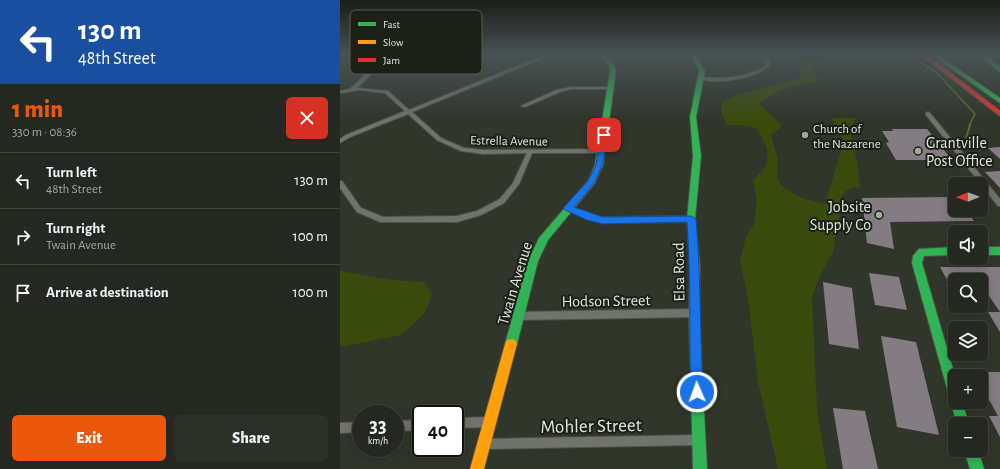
<!DOCTYPE html>
<html lang="en">
<head>
<meta charset="utf-8">
<style>
	:root { --surface:#252820; --page:#2d3029; --text:#f1f3f6; --muted:#a3a6a5; --line:#42443e; --accent:#ea580c }
	body { margin:0; font-family:"Alegreya Sans",sans-serif; background:var(--page); color:var(--text); height:100vh; display:flex; flex-direction:column; font-size:15px; white-space:nowrap }
	* { box-sizing:border-box; margin:0 }
	p { font-size:13px; color:var(--muted) }
	.icon { flex:none; width:22px; height:22px; fill:none; stroke:currentColor; stroke-width:2; stroke-linecap:round; stroke-linejoin:round }
	.map { position:relative; flex:1; overflow:hidden }
	.panel { display:flex; flex-direction:column; background:var(--surface); width:340px }
	.panel>* { flex:none }
	.banner { background:#1a4fa0; color:#fff; overflow:hidden }
	.needle { width:26px; rotate:269deg }
	.controls { position:absolute; left:608px; top:177px; display:grid; gap:8px }
	.controls a { display:grid; place-items:center; width:40px; height:40px; border-radius:6px; background:var(--surface); box-shadow:0 2px 10px #0003,0 0 0 1px var(--line); font-size:20px }
	.speed { position:absolute; left:12px; top:405px; display:flex; gap:8px; font-size:20px; font-weight:700; text-align:center }
	.speed>* { display:grid; place-content:center; width:52px; height:52px; border-radius:50%; background:var(--surface); box-shadow:0 2px 10px #0003,0 0 0 1px var(--line); line-height:1 }
	.speed small { font-size:10px; font-weight:400 }
	.speed .limit { border:2px solid #111; border-radius:6px; background:#fff; color:#111 }
	.pin { position:absolute; display:grid; place-items:center; width:34px; height:34px; color:#fff; margin:-17px; border-radius:8px; box-shadow:0 2px 6px #0006 }
	.me { position:absolute; width:44px; margin:-22px; rotate:358deg; stroke-linejoin:round; filter:drop-shadow(0 0 3px #0008) }
	.turn { display:flex; align-items:center; gap:14px; height:84px; padding:0 12px; font-size:18px }
	.turn .icon { width:52px; height:52px; stroke-width:2.5 }
	.turn b { display:block; font-size:28px; line-height:34px }
	.round { display:grid; place-items:center; flex:none; width:42px; height:42px; border-radius:6px; background:var(--page) }
	.headline { display:flex; align-items:center; justify-content:space-between; height:68px; padding:0 12px }
	h1 { font-size:24px; font-weight:800; line-height:30px; color:var(--accent) }
	.cta { display:flex; gap:8px; margin-top:auto; padding:8px 12px }
	.cta a { flex:1; height:46px; border-radius:6px; background:var(--accent); color:#fff; font-size:16px; font-weight:800; line-height:46px; text-align:center }
	.cta a+a { background:var(--page); color:var(--text) }
	ul { padding:0; list-style:none }
	li { display:flex; align-items:center; gap:12px; height:56px; padding:0 12px; border-top:1px solid var(--line) }
	li div { flex:1 }
	li b { display:block; font-size:15px }
	li em { font-style:normal }
	main { display:flex; flex:1; min-height:0 }
	.map>svg:first-child { display:block }
	.green { fill:#394c0d }
	.lines { fill:none; stroke-linecap:round; stroke-linejoin:round }
	.stream-far1 { stroke:#59702d; stroke-width:1.5 }
	.stream { stroke:#59702d; stroke-width:2 }
	.building { fill:#847c83 }
	.street-casing { stroke:#4d5147; stroke-width:2 }
	.fast-casing { stroke:#4d5147; stroke-width:2 }
	.slow-casing { stroke:#4d5147; stroke-width:2 }
	.jam-casing { stroke:#4d5147; stroke-width:2 }
	.street { fill:#70736b; fill-rule:evenodd }
	.fast { fill:#30b455; fill-rule:evenodd }
	.slow { fill:#ff9f0a; fill-rule:evenodd }
	.jam { fill:#e5322d; fill-rule:evenodd }
	.route { fill:#1a73e8; stroke:#114b97 }
	.poi-dot { fill:#a3a89c; stroke:#1c2016; stroke-width:1.5 }
	.labels { text-anchor:middle; stroke-width:4; stroke-linejoin:round; paint-order:stroke }
	.far-poi-label { font-size:13px; fill:#e0e6d9; stroke:#1c2016; text-anchor:start }
	.far-street-label { font-size:13px; fill:#e0e6d9; stroke:#1c2016 }
	.poi-label { font-size:16px; fill:#e0e6d9; stroke:#1c2016; text-anchor:start }
	.street-label { font-size:16px; fill:#e0e6d9; stroke:#1c2016 }
	.near-street-label { font-size:19px; fill:#e0e6d9; stroke:#1c2016 }
	.key { fill:#1c2016; stroke:#575b50; stroke-width:1 }
	.key-label { font-size:11px; fill:#e0e6d9 }
</style>
</head>
<body>
<main>
<section class="panel">
<div class="banner">
<div class="turn"><svg class="icon" aria-label="left" viewBox="0 0 24 24"><path d="M17 20v-9H6M10 6l-5 5 5 5"/></svg><div><b>130 m</b>48th Street</div></div>
</div>
<div class="headline"><div><h1>1 min</h1><p>330 m · 08:36</p></div><a class="round" style="background:#d93025;color:#fff"><svg class="icon" aria-label="close" viewBox="0 0 24 24"><path d="M6 6l12 12M18 6L6 18"/></svg></a></div>
<ul>
<li><svg class="icon" aria-label="left" viewBox="0 0 24 24"><path d="M17 20v-9H6M10 6l-5 5 5 5"/></svg><div><b>Turn left</b><p>48th Street</p></div><em>130 m</em></li>
<li><svg class="icon" aria-label="right" viewBox="0 0 24 24"><path d="M7 20v-9h11M14 6l5 5-5 5"/></svg><div><b>Turn right</b><p>Twain Avenue</p></div><em>100 m</em></li>
<li><svg class="icon" aria-label="arrive" viewBox="0 0 24 24"><path d="M6 21V4h12l-3 4 3 4H6"/></svg><div><b>Arrive at destination</b></div><em>100 m</em></li>
</ul>
<div class="cta"><a>Exit</a><a>Share</a></div>
</section>
<div class="map">
<svg width="660" height="469" viewBox="0 0 660 469">
	<rect width="100%" height="100%" fill="#31362a"/>
	<g class="green">
		<path d="M455,55H481L484,65L472,66L479,82C456,82 436,90 419,104L441,124L439,130L431,135L438,160L437,176L441,186L464,199L485,204L504,141L492,118H517L509,128L517,161L520,187L509,189L501,195L499,219L493,252L480,275L472,297L477,410L487,469H438L418,382L408,298L400,260L406,237L414,224L417,202L413,180C417,176 423,170 426,165C431,152 423,138 416,128L400,125H387L382,114V102C407,88 436,88 461,77Z"/>
		<path d="M0,271L51,280L84,282L92,295L85,313L61,335L0,347Z"/>
	</g>
	<g class="lines">
		<path class="stream-far1" d="M569,55L597,73L635,114L629,126"/>
		<path class="stream" d="M624,145L630,125"/>
	</g>
	<g class="building">
		<path d="M552,129H587L612,160H556L546,143L549,142L542,131H553Z"/>
		<path d="M660,147V159L648,148Z"/>
		<path d="M660,171V188L645,172Z"/>
		<path d="M615,197V210H626L634,221L550,222L554,249L527,243L522,198Z"/>
		<path d="M600,267H660V332L648,312H660L649,296H641V280H615V301L606,285H610Z"/>
		<path d="M529,273L559,277L567,310L535,305Z"/>
		<path d="M483,282L512,288L519,349L489,344Z"/>
		<path d="M541,336L576,342L599,435L557,427Z"/>
		<path d="M641,372H660V437L649,416H658L641,385Z"/>
		<path d="M493,408L525,411L538,469H503Z"/>
	</g>
	<g class="lines">
		<defs>
			<g id="street">
				<path d="M46,55H51L17,88L48,91L69,110L204,55H211L72,112L101,138L124,148L143,150L262,149L265,151L262,153H192L179,184L164,203L141,215L117,222H40L17,212L0,188V181H2L21,208L43,217L117,216L137,211L160,199L173,183L187,153L143,154L121,151L97,140L68,114L10,137L0,143V139L6,135L65,111L45,93L20,90L0,93V91L10,89Z"/>
				<path d="M417,55H422L429,60V66C416,78 374,86 359,78L361,77C383,79 406,78 425,66V61Z"/>
				<path d="M231,87H271L273,88L271,89H231L220,92L185,107L181,106L216,90Z"/>
				<path d="M588,112L590,113L660,199V206H658L586,115V113Z"/>
				<path d="M226,206H228L251,215L263,217L351,216L354,219L351,222L263,223L248,219L226,210L225,208Z"/>
				<path d="M354,309L357,310L358,313L357,316L354,317L178,320L175,319L174,316L175,313L178,312Z"/>
				<path d="M150,417L154,418L155,422L154,426L150,427L115,428V418Z"/>
				<path d="M81,420V430L55,431V421Z"/>
				<path d="M21,422V432L0,433V423Z"/>
				<path d="M359,435L363,436L364,440L363,444L359,445L144,449L140,448L139,444L140,440L144,439Z"/>
			</g>
			<g id="fast">
				<path d="M259,55H264L274,65L276,71L263,165L254,184L208,240L198,261L177,344L175,348L171,349L167,348L165,344L188,261L199,238L248,181L255,165L270,71L269,66Z"/>
				<path d="M351,55H356L365,71L356,117L361,156L355,219L360,268L359,313L367,469H353L349,313L350,268L347,219L353,156L350,117L359,71Z"/>
				<path d="M592,55H598L660,98V103Z"/>
				<path d="M639,55H645L660,67V72Z"/>
				<path d="M615,247V255L584,256L582,263L615,376V402H622L629,424H617L572,263L573,256L579,249Z"/>
				<rect x="641" y="247" width="19" height="8"/>
				<path d="M624,450H638L644,469H630Z"/>
			</g>
			<path id="slow" d="M171,339L175,340L177,344L144,469H130L165,344L167,340Z"/>
			<path id="jam" d="M581,55H587L660,111V116Z"/>
		</defs>
		<use href="#street" class="street-casing"/>
		<use href="#fast" class="fast-casing"/>
		<use href="#slow" class="slow-casing"/>
		<use href="#jam" class="jam-casing"/>
		<use href="#street" class="street"/>
		<use href="#fast" class="fast"/>
		<use href="#slow" class="slow"/>
		<use href="#jam" class="jam"/>
	</g>
	<linearGradient id="sky" x2="0" y2="1"><stop stop-color="#1b1e17"/><stop offset="0.45" stop-color="#485255"/><stop offset="1" stop-color="#485255" stop-opacity="0"/></linearGradient>
	<rect width="660" height="121" fill="url(#sky)"/>
	<path class="route" d="M264,133L268,135C262,173 259,179 234,207L263,217L351,216L356,219C361,277 360,335 363,392L361,397L357,399L353,397L351,392C349,336 351,279 347,222L263,224L247,220L225,210L223,208L248,181L256,165L261,135Z"/>
	<g class="poi-dot">
		<circle cx="465" cy="135" r="4"/>
		<circle cx="578" cy="151" r="4"/>
		<circle cx="539" cy="215" r="4"/>
	</g>
	<g class="labels">
		<g class="far-poi-label">
			<text x="473" y="133">Church of<tspan x="473" dy="15">the Nazarene</tspan></text>
		</g>
		<g class="far-street-label">
			<text transform="translate(169 140) rotate(1)" y="5">Estrella Avenue</text>
		</g>
		<g class="poi-label">
			<text x="586" y="148">Grantville<tspan x="586" dy="18">Post Office</tspan></text>
			<text x="531" y="212" text-anchor="end">Jobsite<tspan x="531" dy="18">Supply Co</tspan></text>
		</g>
		<g class="street-label">
			<text transform="translate(338 272) rotate(-91)" y="6">Elsa Road</text>
			<text transform="translate(174 283) rotate(-73)" y="6">Twain Avenue</text>
			<text transform="translate(266 300) rotate(-1)" y="6">Hodson Street</text>
		</g>
		<g class="near-street-label">
			<text transform="translate(251 425) rotate(-1)" y="7">Mohler Street</text>
		</g>
	</g>
	<rect x="10" y="10" width="132" height="64" rx="6" class="key"/>
	<rect x="18" y="22" width="18" height="4" fill="#30b455"/>
	<rect x="18" y="40" width="18" height="4" fill="#ff9f0a"/>
	<rect x="18" y="58" width="18" height="4" fill="#e5322d"/>
	<g class="key-label">
		<text x="43" y="28">Fast</text>
		<text x="43" y="46">Slow</text>
		<text x="43" y="64">Jam</text>
	</g>
</svg>
<div class="controls">
<a><svg class="needle" viewBox="-14 -14 28 28"><path d="M0-13l5 13h-10z" fill="#e53935"/><path d="M0 13l5-13h-10z" fill="#a3a6a5"/></svg></a>
<a><svg class="icon" aria-label="sound" viewBox="0 0 24 24"><path d="M4 9h4l5-4v14l-5-4H4zM17 9q2 3 0 6"/></svg></a>
<a><svg class="icon" aria-label="search" viewBox="0 0 24 24"><circle cx="10" cy="10" r="6"/><path d="M15 15l6 6"/></svg></a>
<a><svg class="icon" aria-label="layers" viewBox="0 0 24 24"><path d="M12 4l9 5-9 5-9-5zM3 14l9 5 9-5"/></svg></a>
<a>+</a>
<a>−</a>
</div>
<div class="speed"><div>33<small>km/h</small></div><div class="limit">40</div></div>
<div class="pin" style="left:264px;top:135px;background:#d93025"><svg class="icon" aria-label="arrive" viewBox="0 0 24 24"><path d="M6 21V4h12l-3 4 3 4H6"/></svg></div>
<svg class="me" style="left:357px;top:392px" viewBox="-20 -20 40 40"><circle r="17" fill="#1a73e8" stroke="#fff" stroke-width="3"/><path d="M0-11L8 9 0 5-8 9z" fill="#fff"/></svg>
</div>
</main>
</body>
</html>
